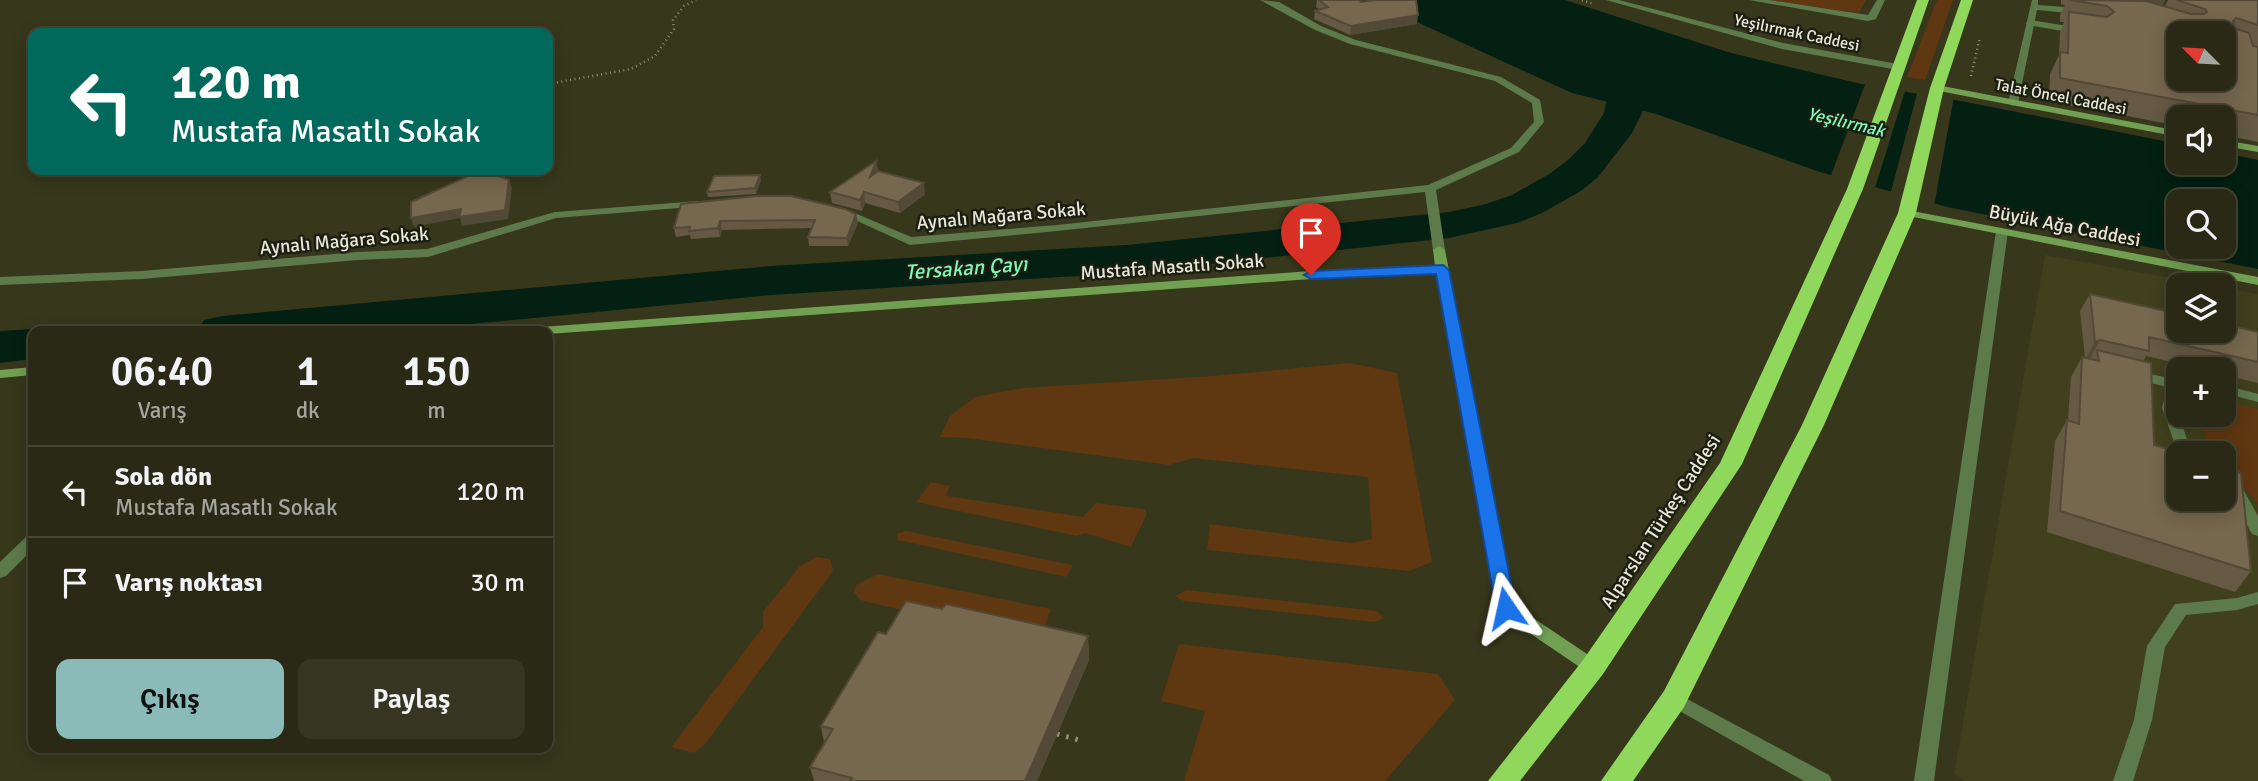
<!DOCTYPE html>
<html lang="tr">
<head>
<meta charset="utf-8">
<style>
	:root { --surface:#292915; --page:#353522; --text:#f1f3f6; --muted:#a5a6a0; --line:#454534; --accent:#8bbbb9 }
	body { margin:0; font-family:Signika,sans-serif; background:var(--page); color:var(--text); height:100vh; display:flex; flex-direction:column; font-size:26px; white-space:nowrap }
	* { box-sizing:border-box; margin:0 }
	p { font-size:23px; color:var(--muted) }
	.icon { flex:none; width:38px; height:38px; fill:none; stroke:currentColor; stroke-width:2; stroke-linecap:round; stroke-linejoin:round }
	.map { position:relative; flex:1; overflow:hidden }
	.side { position:absolute; left:28px; top:326px; width:525px; height:427px; display:flex; flex-direction:column; background:var(--surface); border-radius:14px; box-shadow:0 4px 18px #0003,0 0 0 2px var(--line) }
	.side>* { flex:none }
	.top-card { position:absolute; left:28px; top:28px; width:525px; height:147px; border-radius:14px; box-shadow:0 4px 18px #0003,0 0 0 2px var(--line); background:#00695c; color:#fff; overflow:hidden }
	.needle { width:46px; rotate:294deg }
	.buttons { position:absolute; left:2166px; top:21px; display:grid; gap:14px }
	.buttons a { display:grid; place-items:center; width:70px; height:70px; border-radius:14px; background:var(--surface); box-shadow:0 4px 18px #0003,0 0 0 2px var(--line); font-size:35px }
	.pin { position:absolute; display:grid; place-items:center; width:60px; height:60px; color:#fff; margin:-72px -30px; border-radius:50% 50% 50% 0; rotate:-45deg; box-shadow:0 0 7px #0007 }
	.pin .icon { rotate:45deg }
	.me { position:absolute; width:77px; margin:-38px; rotate:349deg; stroke-linejoin:round; filter:drop-shadow(0 0 5px #0008) }
	.turn { display:flex; align-items:center; gap:24px; height:147px; padding:0 28px; font-size:32px }
	.turn .icon { width:91px; height:91px; stroke-width:2.5 }
	.turn b { display:block; font-size:49px; line-height:60px }
	.eta { display:flex; justify-content:space-evenly; align-items:center; height:119px; text-align:center }
	.eta b { font-size:42px; font-weight:600; line-height:49px }
	.primary-button { display:flex; gap:14px; margin-top:auto; padding:14px 28px }
	.primary-button a { flex:1; height:80px; border-radius:14px; background:var(--accent); color:#111; font-size:28px; font-weight:600; line-height:80px; text-align:center }
	.primary-button a+a { background:var(--page); color:var(--text) }
	ul { padding:0; list-style:none }
	li { display:flex; align-items:center; gap:21px; height:91px; padding:0 28px; border-top:2px solid var(--line) }
	li div { flex:1 }
	li b { display:block; font-size:26px }
	li em { font-style:normal }
	.map>svg:first-child { display:block }
	.built { fill:#40401d; fill-rule:evenodd }
	.green { fill:#5f3711 }
	.water { fill:#032012; fill-rule:evenodd }
	.pier { fill:#37371c }
	.lines { fill:none; stroke-linecap:round; stroke-linejoin:round }
	.river { fill:#032012; fill-rule:evenodd }
	.path-far1 { stroke:#91927c; stroke-width:2.5; stroke-dasharray:1 3.5; stroke-linecap:butt }
	.path { stroke:#91927c; stroke-width:5; stroke-dasharray:2.5 7; stroke-linecap:butt }
	.lane { fill:#5d7a4b; fill-rule:evenodd }
	.street { fill:#5d7a4b; fill-rule:evenodd }
	.secondary { fill:#72a053; fill-rule:evenodd }
	.highway { fill:#90d85b; fill-rule:evenodd }
	.wall { fill:#655943; fill-rule:evenodd }
	.shaded-wall { fill:#534937 }
	.building { fill:#76684e; stroke:#534937; stroke-width:2; fill-rule:evenodd }
	.route { fill:#1a73e8; stroke:#114b97; stroke-width:2 }
	.labels { text-anchor:middle; stroke-width:5; stroke-linejoin:round; paint-order:stroke }
	.far-street-label { font-size:16px; fill:#e7e8d7; stroke:#1d1e12 }
	.far-water-label { font-size:18px; font-style:italic; fill:#7cf8b8; stroke:#1d1e12 }
	.street-label { font-size:19px; fill:#e7e8d7; stroke:#1d1e12 }
	.water-label { font-size:21px; font-style:italic; fill:#7cf8b8; stroke:#1d1e12 }
</style>
</head>
<body>
<div class="map">
<svg width="2258" height="781" viewBox="0 0 2258 781">
	<rect width="100%" height="100%" fill="#37371c"/>
	<path class="built" d="M2045,255L2208,285H2179V331H2224V288L2258,294V781H1964L1954,774ZM2179,369H2224V415H2179ZM2179,453H2224V499H2179Z"/>
	<g class="green">
		<path d="M1768,0H1866L1859,13Z"/>
		<path d="M1937,0H1953L1925,80L1907,77Z"/>
		<path d="M1350,363L1397,373L1432,562L1409,571L1207,550L1210,524L1351,543L1372,539L1368,477L1194,458L1169,465L967,438L940,437L950,416L975,397L1022,388L1213,376Z"/>
		<path d="M2224,401L2258,409V503L2246,490L2224,477V453H2209L2201,415H2224Z"/>
		<path d="M931,482L950,486L946,495L948,496L1083,517L1096,503L1145,509L1147,514L1131,547L1085,533L1077,536L916,502Z"/>
		<path d="M906,531L1073,565L1066,577L898,540L897,534Z"/>
		<path d="M816,557L830,559L833,571L706,743L694,753L671,747L763,627V612L800,566Z"/>
		<path d="M878,574L1051,609L1044,629L938,619L860,600L854,592L856,585Z"/>
		<path d="M1187,590L1377,611L1384,618L1374,622L1183,601L1175,596Z"/>
		<path d="M1179,644L1438,674L1455,700L1385,781H1184L1205,711L1161,701Z"/>
	</g>
	<path class="water" d="M1381,0H1565L1731,53L1861,84L1966,102L2179,144V163H2224V153L2258,160V269L1947,207L1820,172L1656,114L1572,93L1417,22ZM2179,201H2224V247H2179Z"/>
	<g class="pier">
		<path d="M1866,82L1906,88L1874,191L1830,178Z"/>
		<path d="M1918,90L1954,96L1934,206L1890,195Z"/>
	</g>
	<g class="lines">
		<g class="river">
			<path d="M1632,59L1645,62L1650,70L1648,92L1642,113L1632,133L1598,177L1581,191L1542,213L1517,223L1449,238L1127,273L771,295L398,331H197L204,320L222,316L771,266L1127,245L1449,212L1486,204L1512,195L1551,173L1569,159L1585,143L1604,113L1614,70L1619,62Z"/>
			<path d="M33,329L42,331H33V359L0,363V331Z"/>
		</g>
		<g class="path-far1">
			<path d="M1582,0L1594,4"/>
			<path d="M1971,76L1980,37"/>
			<path d="M548,84L631,69L655,56L674,29L673,20L684,6L696,0"/>
		</g>
		<path class="path" d="M1057,734L1079,740"/>
		<g class="lane">
			<path d="M1749,0H1769L1868,15L1877,0H1885L1876,19L1868,21Z"/>
			<path d="M2030,20L2080,28L2084,31L2080,34L2027,25L2026,23Z"/>
			<path d="M2135,371L2179,380L2176,408L2192,453L2179,455L2178,453L2162,408L2167,387L2130,378L2128,375Z"/>
			<path d="M2224,385L2258,394V402L2224,393Z"/>
			<path d="M2224,480L2241,487L2244,491L2258,516V536L2252,534L2230,494L2224,491Z"/>
			<path d="M2258,592V604L2237,610L2186,615L2165,647L2152,720L2133,781H2113L2134,720L2147,646L2175,604L2237,598Z"/>
		</g>
		<g class="street">
			<path d="M1260,0L1279,2L1321,26L1356,40L1501,77L1540,100L1544,122L1519,152L1436,190L1445,250L1443,253H1435L1433,250L1425,192L1057,231L910,245L833,210L839,207L843,208L911,237L1057,225L1428,185L1511,148L1534,122L1532,103L1495,81L1350,44L1315,30Z"/>
			<path d="M1606,0H1619L1783,43L1898,64L1903,67L1898,70L1782,49Z"/>
			<path d="M2032,0H2038V5L2079,8L2083,11L2079,14L2037,10L2018,103L2013,106L2008,103Z"/>
			<path d="M699,201L703,202V206L556,218L428,257L357,260L142,279L0,285V277L142,271L357,252L427,249L555,212Z"/>
			<path d="M2002,228L2008,231L1934,781H1914L1996,231Z"/>
			<path d="M33,534V549L6,576L0,578V562L27,536Z"/>
			<path d="M1674,692L1829,775L1832,781H1804L1667,704L1665,699L1667,694Z"/>
		</g>
		<g class="secondary">
			<path d="M1937,85L2179,131V137L1934,90V86Z"/>
			<path d="M2224,140L2258,146V152L2224,146Z"/>
			<path d="M1907,210L2258,277V285L1903,215L1901,213Z"/>
			<path d="M1439,246L1445,250L1514,605L1599,662L1602,667L1599,672L1593,674L1587,672L1500,613L1497,608L1437,273L1311,279L548,334V331H535L541,327L1311,271L1435,266L1433,250Z"/>
			<path d="M33,367V375L0,378V370Z"/>
		</g>
		<g class="highway">
			<path d="M1917,0H1929L1863,189L1742,464L1603,674L1520,781H1488L1583,660L1720,463L1847,189Z"/>
			<path d="M1961,0H1973L1944,88L1916,213L1824,425L1684,707L1633,781H1601L1664,691L1802,425L1898,213L1930,88Z"/>
		</g>
	</g>
	<g class="wall">
		<path d="M1317,0H1359L1417,24L1350,35L1314,19L1315,11L1319,9L1316,7Z"/>
		<path d="M2061,0H2165L2162,6H2165L2168,0H2258V142L2224,135V117H2179V126L2049,101L2050,74L2059,55L2060,33L2064,22H2060V15L2065,5L2061,4ZM2224,33V79H2179Z"/>
		<path d="M876,161L878,171L925,194L900,213L865,203L862,211L832,203L830,192Z"/>
		<path d="M761,180L756,194L708,197L707,192Z"/>
		<path d="M681,204L858,223L848,246H809L808,237L811,228L722,230L720,237L691,239L690,235L676,237L674,228Z"/>
		<path d="M2090,294L2258,332V383L2224,375V369H2202L2146,356L2143,361L2154,445L2251,571L2235,592L2047,532L2055,441L2067,420H2068L2071,377L2082,357L2085,358L2080,311Z"/>
		<path d="M942,609L1088,636L1089,660L1037,781H814L810,767L824,743L821,726L886,634Z"/>
	</g>
	<g class="shaded-wall">
		<path d="M2141,0H2165L2161,8Z"/>
		<path d="M1418,15L1417,24L1350,35L1351,26Z"/>
		<path d="M2230,54L2224,65V55Z"/>
		<path d="M876,161L878,171L870,177Z"/>
		<path d="M760,175L761,180L756,194L755,188Z"/>
		<path d="M509,180L512,188L508,219L462,226L460,218L414,227L411,218Z"/>
		<path d="M924,183L925,194L900,213L898,202Z"/>
		<path d="M864,192L865,203L862,211L860,200Z"/>
		<path d="M856,214L858,223L848,246L847,238Z"/>
		<path d="M720,221L722,230L720,237L718,228Z"/>
		<path d="M2100,340L2091,357L2085,360L2095,342Z"/>
		<path d="M1088,636L1089,660L1037,781H1025Z"/>
	</g>
	<g class="building">
		<path d="M1319,0H1359L1361,2L1375,0H1416L1418,15L1351,26L1315,11L1328,7Z"/>
		<path d="M2070,0L2146,1L2191,14H2204L2207,12L2205,9L2177,0H2258V25L2236,18L2233,21L2234,28L2249,33L2253,46L2258,47V115L2060,78V52L2068,53L2069,12L2107,17L2114,12L2107,6ZM2179,33H2224V55L2230,54L2233,57L2230,75L2224,79H2179Z"/>
		<path d="M876,161L870,177L878,171L924,183L898,202L864,192L860,200L830,192Z"/>
		<path d="M481,170L509,180L505,210L459,217L461,209L411,218V202Z"/>
		<path d="M760,175L755,188L707,192L714,176Z"/>
		<path d="M756,196H791L845,209L856,214L847,238L808,237L815,220L720,221L718,228L689,231L690,227L674,228L681,204Z"/>
		<path d="M2090,294L2179,314V331H2224V324L2258,332V362L2149,337V351L2100,340L2095,342Z"/>
		<path d="M2097,350L2151,363L2154,445L2182,453H2179V499H2224V465L2236,469L2241,474L2251,571L2060,511L2067,420L2079,424L2082,357L2099,361Z"/>
		<path d="M906,601L942,609L946,604L1088,636L1025,781H850L852,778L810,767L833,729L821,726L878,632L886,634Z"/>
	</g>
	<path class="route" d="M1443,265L1449,270L1516,608L1513,613L1506,615L1499,613L1496,608L1436,274L1311,279L1304,275L1311,271Z"/>
	<g class="labels">
		<g class="far-street-label">
			<text transform="translate(1797 32) rotate(12)" y="6">Yeşilırmak Caddesi</text>
			<text transform="translate(2061 96) rotate(11)" y="6">Talat Öncel Caddesi</text>
		</g>
		<g class="far-water-label">
			<text transform="translate(1846 122) rotate(13)" y="6">Yeşilırmak</text>
		</g>
		<g class="street-label">
			<text transform="translate(1001 215) rotate(-5)" y="7">Aynalı Mağara Sokak</text>
			<text transform="translate(2065 225) rotate(11)" y="7">Büyük Ağa Caddesi</text>
			<text transform="translate(344 240) rotate(-5)" y="7">Aynalı Mağara Sokak</text>
			<text transform="translate(1172 266) rotate(-4)" y="7">Mustafa Masatlı Sokak</text>
			<text transform="translate(1660 521) rotate(-57)" y="7">Alparslan Türkeş Caddesi</text>
		</g>
		<g class="water-label">
			<text transform="translate(966 268) rotate(-4)" y="7">Tersakan Çayı</text>
		</g>
	</g>
</svg>
<div class="buttons">
<a><svg class="needle" viewBox="-14 -14 28 28"><path d="M0-13l5 13h-10z" fill="#e53935"/><path d="M0 13l5-13h-10z" fill="#a5a6a0"/></svg></a>
<a><svg class="icon" aria-label="sound" viewBox="0 0 24 24"><path d="M4 9h4l5-4v14l-5-4H4zM17 9q2 3 0 6"/></svg></a>
<a><svg class="icon" aria-label="search" viewBox="0 0 24 24"><circle cx="10" cy="10" r="6"/><path d="M15 15l6 6"/></svg></a>
<a><svg class="icon" aria-label="layers" viewBox="0 0 24 24"><path d="M12 4l9 5-9 5-9-5zM3 14l9 5 9-5"/></svg></a>
<a>+</a>
<a>−</a>
</div>
<div class="pin" style="left:1311px;top:275px;background:#d93025"><svg class="icon" aria-label="arrive" viewBox="0 0 24 24"><path d="M6 21V4h12l-3 4 3 4H6"/></svg></div>
<svg class="me" style="left:1506px;top:608px" viewBox="-20 -20 40 40"><path d="M0-17L14 15 0 8-14 15z" fill="#1a73e8" stroke="#fff" stroke-width="4"/></svg>
<div class="top-card">
<div class="turn"><svg class="icon" aria-label="left" viewBox="0 0 24 24"><path d="M17 20v-9H6M10 6l-5 5 5 5"/></svg><div><b>120 m</b>Mustafa Masatlı Sokak</div></div>
</div>
<section class="side">
<div class="eta">
<div><b>06:40</b><p>Varış</p></div>
<div><b>1</b><p>dk</p></div>
<div><b>150</b><p>m</p></div>
</div>
<ul>
<li><svg class="icon" aria-label="left" viewBox="0 0 24 24"><path d="M17 20v-9H6M10 6l-5 5 5 5"/></svg><div><b>Sola dön</b><p>Mustafa Masatlı Sokak</p></div><em>120 m</em></li>
<li><svg class="icon" aria-label="arrive" viewBox="0 0 24 24"><path d="M6 21V4h12l-3 4 3 4H6"/></svg><div><b>Varış noktası</b></div><em>30 m</em></li>
</ul>
<div class="primary-button"><a>Çıkış</a><a>Paylaş</a></div>
</section>
</div>
</body>
</html>
